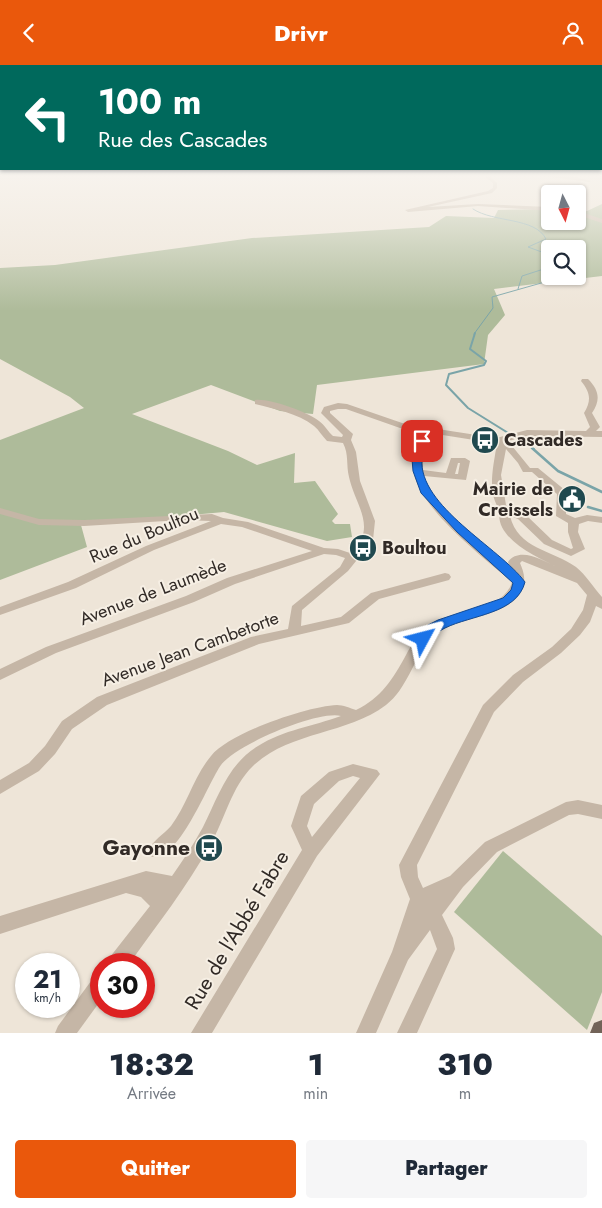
<!DOCTYPE html>
<html lang="fr">
<head>
<meta charset="utf-8">
<style>
	:root { --surface:#fff; --page:#f6f6f7; --text:#1f2937; --muted:#747a83; --accent:#ea580c }
	body { margin:0; font-family:Jost,sans-serif; background:var(--page); color:var(--text); height:100vh; display:flex; flex-direction:column; font-size:19px; white-space:nowrap }
	* { box-sizing:border-box; margin:0 }
	p { font-size:16px; color:var(--muted) }
	.icon { flex:none; width:28px; height:28px; fill:none; stroke:currentColor; stroke-width:2; stroke-linecap:round; stroke-linejoin:round }
	.map { position:relative; height:968px; overflow:hidden }
	.side { display:flex; flex-direction:column; background:var(--surface); flex:1 }
	.side>* { flex:none }
	.hud { position:absolute; left:0px; top:0px; width:602px; height:105px; box-shadow:0 1px 4px #0004; background:#00695c; color:#fff; overflow:hidden }
	.needle { width:32px; rotate:174deg }
	.controls { position:absolute; left:541px; top:120px; display:grid; gap:10px }
	.controls a { display:grid; place-items:center; width:45px; height:45px; border-radius:5px; background:var(--surface); box-shadow:0 1px 4px #0004; font-size:25px }
	.speed { position:absolute; left:15px; top:888px; display:flex; gap:10px; font-size:25px; font-weight:700; text-align:center }
	.speed>* { display:grid; place-content:center; width:65px; height:65px; border-radius:50%; background:var(--surface); box-shadow:0 1px 4px #0004; line-height:1 }
	.speed small { font-size:12px; font-weight:400 }
	.speed .limit { border:8px solid #d22; background:#fff; color:#111 }
	.pin { position:absolute; display:grid; place-items:center; width:42px; height:42px; color:#fff; margin:-21px; border-radius:10px; box-shadow:0 2px 8px #0006 }
	.me { position:absolute; width:55px; margin:-28px; rotate:52deg; stroke-linejoin:round; filter:drop-shadow(0 0 4px #0008) }
	.turn { display:flex; align-items:center; gap:18px; height:105px; padding:0 15px; font-size:22px }
	.turn .icon { width:65px; height:65px; stroke-width:2.5 }
	.turn b { display:block; font-size:35px; line-height:42px }
	.eta { display:flex; justify-content:space-evenly; align-items:center; height:85px; text-align:center }
	.eta b { font-size:30px; font-weight:800; line-height:35px }
	.primary-button { display:flex; gap:10px; margin-top:auto; padding:10px 15px }
	.primary-button a { flex:1; height:58px; border-radius:5px; background:var(--accent); color:#fff; font-size:20px; font-weight:800; line-height:58px; text-align:center }
	.primary-button a+a { background:var(--page); color:var(--text) }
	header { display:flex; justify-content:space-between; align-items:center; height:65px; padding:0 15px; background:var(--accent); color:#fff; font-size:22px; font-weight:800 }
	.map>svg:first-child { display:block }
	.green { fill:#aebb9a; fill-rule:evenodd }
	.lines { fill:none; stroke-linecap:round; stroke-linejoin:round }
	.stream-far2 { stroke:#7aa4a8; stroke-width:1 }
	.stream-far1 { stroke:#7aa4a8; stroke-width:2 }
	.stream { stroke:#7aa4a8; stroke-width:2.5 }
	.building { fill:#ba6c4b }
	.street { fill:#c5b6a6; fill-rule:evenodd }
	.primary { fill:#726358; fill-rule:evenodd }
	.route { fill:#1a73e8; stroke:#114b97 }
	.labels { text-anchor:middle; stroke-width:4; stroke-linejoin:round; paint-order:stroke }
	.poi-label { font-size:18px; font-weight:bold; fill:#312a26; stroke:#f6efe4; text-anchor:start }
	.street-label { font-size:18px; fill:#312a26; stroke:#f6efe4 }
	.near-poi-label { font-size:21px; font-weight:bold; fill:#312a26; stroke:#f6efe4; text-anchor:end }
	.near-street-label { font-size:21px; fill:#312a26; stroke:#f6efe4 }
</style>
</head>
<body>
<header><svg class="icon" aria-label="back" viewBox="0 0 24 24"><path d="M15 5l-7 7 7 7"/></svg>Drivr<svg class="icon" aria-label="person" viewBox="0 0 24 24"><circle cx="12" cy="8" r="4"/><path d="M4 21q1-7 8-7t8 7"/></svg></header>
<div class="map">
<svg width="602" height="968" viewBox="0 0 602 968">
	<rect width="100%" height="100%" fill="#eee5d8"/>
	<g class="green">
		<path d="M602,139V211L494,224L505,250L488,270L484,299L317,320L313,349L280,346L211,320L132,349L228,386L257,400L295,388L294,418L315,416L338,449L332,456L335,459H350L352,472L327,476L224,447L81,460L87,482L0,515V375L84,343L70,332L0,294V203L55,200L252,173L429,162L446,151L494,153L498,145L550,144V156H578V145L587,146ZM550,184H578V211H550Z"/>
		<path d="M503,786L602,871V927L587,965L454,847Z"/>
	</g>
	<g class="lines">
		<g class="stream-far2">
			<path d="M473,144C494,158 535,152 546,174L528,182L550,190"/>
			<path d="M518,224L522,211L550,202"/>
			<path d="M474,269L493,243L492,232L566,211"/>
		</g>
		<path class="stream-far1" d="M475,268L470,284L486,296L484,300L449,309L446,320L468,343L534,384"/>
		<g class="stream">
			<path d="M532,383L558,406L602,427"/>
			<path d="M588,442L602,446"/>
		</g>
	</g>
	<path class="building" d="M573,420L579,421L577,426L579,438L575,444L568,448V423Z"/>
	<g class="lines">
		<g class="street">
			<path d="M331,110H375L327,112Z"/>
			<path d="M483,110H488L497,118V123L492,128L428,142L478,139L550,142V146L478,141L408,147L405,145L488,126L493,123V118Z"/>
			<path d="M535,110H567L591,116L589,117Z"/>
			<path d="M578,146L602,154V158L578,150Z"/>
			<path d="M582,314H588C599,325 601,335 592,348L600,362L596,366H602V372L527,371L508,376L530,403H538L566,426L567,428L566,449L575,453L587,450L602,452V458L588,456L579,459L578,467L585,484L571,491L544,479L518,454L510,451C518,484 552,485 576,502C586,510 594,523 602,532V544L596,541L590,557L580,570L561,588L523,617L494,647L417,800L418,812L423,823L450,811L485,777L566,737L578,735L602,740V754L578,749L569,750L497,787L463,822L442,850L453,873L455,884L417,968H397L437,884L430,865L408,895L376,968H356L392,887L410,834L401,812L399,800L483,640L513,610L552,582L571,564L583,545L587,530L577,518L522,496L520,498C522,503 525,510 524,516C521,555 451,549 430,574C413,595 407,624 386,640C346,670 290,666 253,701C231,722 225,755 210,780C187,822 157,860 129,899H108L110,892L150,841L141,832L126,828L0,869V851L146,806L172,811C183,795 194,779 203,762C218,732 228,699 258,681C283,665 314,661 341,651C318,645 235,680 221,700C208,718 177,801 150,791L148,786C153,775 163,770 171,761C187,740 194,711 211,691C229,668 308,641 337,640C343,640 350,643 356,645C381,633 393,614 406,590C411,581 416,571 424,565C448,546 503,548 512,517C484,493 417,442 413,404C411,391 417,378 421,367L400,363L346,344H338L330,346V348L353,369L351,375L356,387L360,416L375,456L373,475L348,506L302,545L301,561L341,552L371,528L445,508L449,509L451,512L449,515L379,534L349,558L259,579L107,640L72,664L55,689L39,706L0,729V715L29,698L45,681L62,656L97,632L251,572L288,564L292,541L340,502L345,493L336,490L324,489L235,519L194,537L56,588L0,615V604L46,582L186,531L227,513L312,486L242,462L221,459L154,485L76,523L0,550V542L68,517L146,481L211,456L182,455L84,461L39,460L0,449V443L39,454L84,455L212,449L223,453L248,457L324,483L338,484L350,488C379,464 355,440 349,412C346,400 349,389 343,378L327,376C322,371 319,365 314,361C298,348 274,344 255,339V335C270,333 307,347 319,356C325,360 328,367 333,371L342,372L343,370L321,348L324,342L338,338L347,339L405,359L496,373L527,365L586,366L590,362L584,348C592,335 590,327 581,316ZM430,368L493,378L496,384C493,403 487,429 500,445C493,473 538,493 557,502C543,496 520,481 508,497L510,503C479,478 439,449 424,411L466,415L470,396L465,393H451L446,408L423,405V391ZM506,384L518,398L523,407H532L557,429L556,451L568,458V467L573,483L571,484L552,475L526,450L509,443L506,440L501,410ZM458,398H460L458,409H455Z"/>
			<path d="M353,699L377,705L380,709L317,791L212,968H191L302,785L291,761L301,731L329,707ZM353,711L360,713L312,772L307,761L314,739L339,716Z"/>
			<path d="M101,909V935L77,968H55L58,961L94,912Z"/>
		</g>
		<path class="primary" d="M602,955V968H590L594,958Z"/>
	</g>
	<linearGradient id="sky" x2="0" y2="1"><stop stop-color="#7caece"/><stop offset="0.45" stop-color="#f7f3ed"/><stop offset="1" stop-color="#f7f3ed" stop-opacity="0"/></linearGradient>
	<rect width="602" height="246" fill="url(#sky)"/>
	<path class="route" d="M419,374L427,376C425,381 422,388 422,394C418,441 500,483 525,517C517,549 471,550 445,563C436,567 432,576 423,578L417,574L428,560L438,555L503,533L511,525L513,518L457,467L421,428L413,406L412,394Z"/>
	<defs>
		<symbol id="bus-disc" viewBox="-11 -11 22 22"><circle r="9.5" fill="#20494f" stroke="#f6efe4"/><path d="M-5-6H5V4H4V6H2V4H-2V6H-4V4H-5ZM-3.5-4V0h7V-4ZM-3.5 1.2v1.5H-2V1.2ZM2 1.2v1.5H3.5V1.2Z" fill="#fff"/></symbol>
		<symbol id="civic-disc" viewBox="-11 -11 22 22"><circle r="9.5" fill="#20494f" stroke="#f6efe4"/><path d="M-.6-6.5H3V-4.5H.6V-3L4-1V1h2V6H-6V1h2V-1L-.6-3ZM-1.2 2.5V6h2.4V2.5Z" fill="#fff"/></symbol>
	</defs>
	<g fill-rule="evenodd">
		<use href="#bus-disc" x="469" y="359" width="32" height="32"/>
		<use href="#civic-disc" x="556" y="418" width="32" height="32"/>
		<use href="#bus-disc" x="347" y="467" width="32" height="32"/>
		<use href="#bus-disc" x="193" y="767" width="32" height="32"/>
	</g>
	<g class="labels">
		<g class="poi-label">
			<text x="504" y="381">Cascades</text>
			<text x="553" y="430" text-anchor="end">Mairie de<tspan x="553" dy="21">Creissels</tspan></text>
			<text x="382" y="489">Boultou</text>
		</g>
		<g class="street-label">
			<text transform="translate(144 470) rotate(-23)" y="6">Rue du Boultou</text>
			<text transform="translate(153 527) rotate(-21)" y="6">Avenue de Laumède</text>
			<text transform="translate(190 584) rotate(-20)" y="6">Avenue Jean Cambetorte</text>
		</g>
		<g class="near-poi-label">
			<text x="190" y="790">Gayonne</text>
		</g>
		<g class="near-street-label">
			<text transform="translate(237 865) rotate(-59)" y="7">Rue de l'Abbé Fabre</text>
		</g>
	</g>
</svg>
<div class="controls">
<a><svg class="needle" viewBox="-14 -14 28 28"><path d="M0-13l5 13h-10z" fill="#e53935"/><path d="M0 13l5-13h-10z" fill="#747a83"/></svg></a>
<a><svg class="icon" aria-label="search" viewBox="0 0 24 24"><circle cx="10" cy="10" r="6"/><path d="M15 15l6 6"/></svg></a>
</div>
<div class="speed"><div>21<small>km/h</small></div><div class="limit">30</div></div>
<div class="pin" style="left:422px;top:376px;background:#d93025"><svg class="icon" aria-label="arrive" viewBox="0 0 24 24"><path d="M6 21V4h12l-3 4 3 4H6"/></svg></div>
<svg class="me" style="left:423px;top:574px" viewBox="-20 -20 40 40"><path d="M0-17L14 15 0 8-14 15z" fill="#1a73e8" stroke="#fff" stroke-width="4"/></svg>
<div class="hud">
<div class="turn"><svg class="icon" aria-label="left" viewBox="0 0 24 24"><path d="M17 20v-9H6M10 6l-5 5 5 5"/></svg><div><b>100 m</b>Rue des Cascades</div></div>
</div>
</div>
<section class="side">
<div class="eta">
<div><b>18:32</b><p>Arrivée</p></div>
<div><b>1</b><p>min</p></div>
<div><b>310</b><p>m</p></div>
</div>
<div class="primary-button"><a>Quitter</a><a>Partager</a></div>
</section>
</body>
</html>
